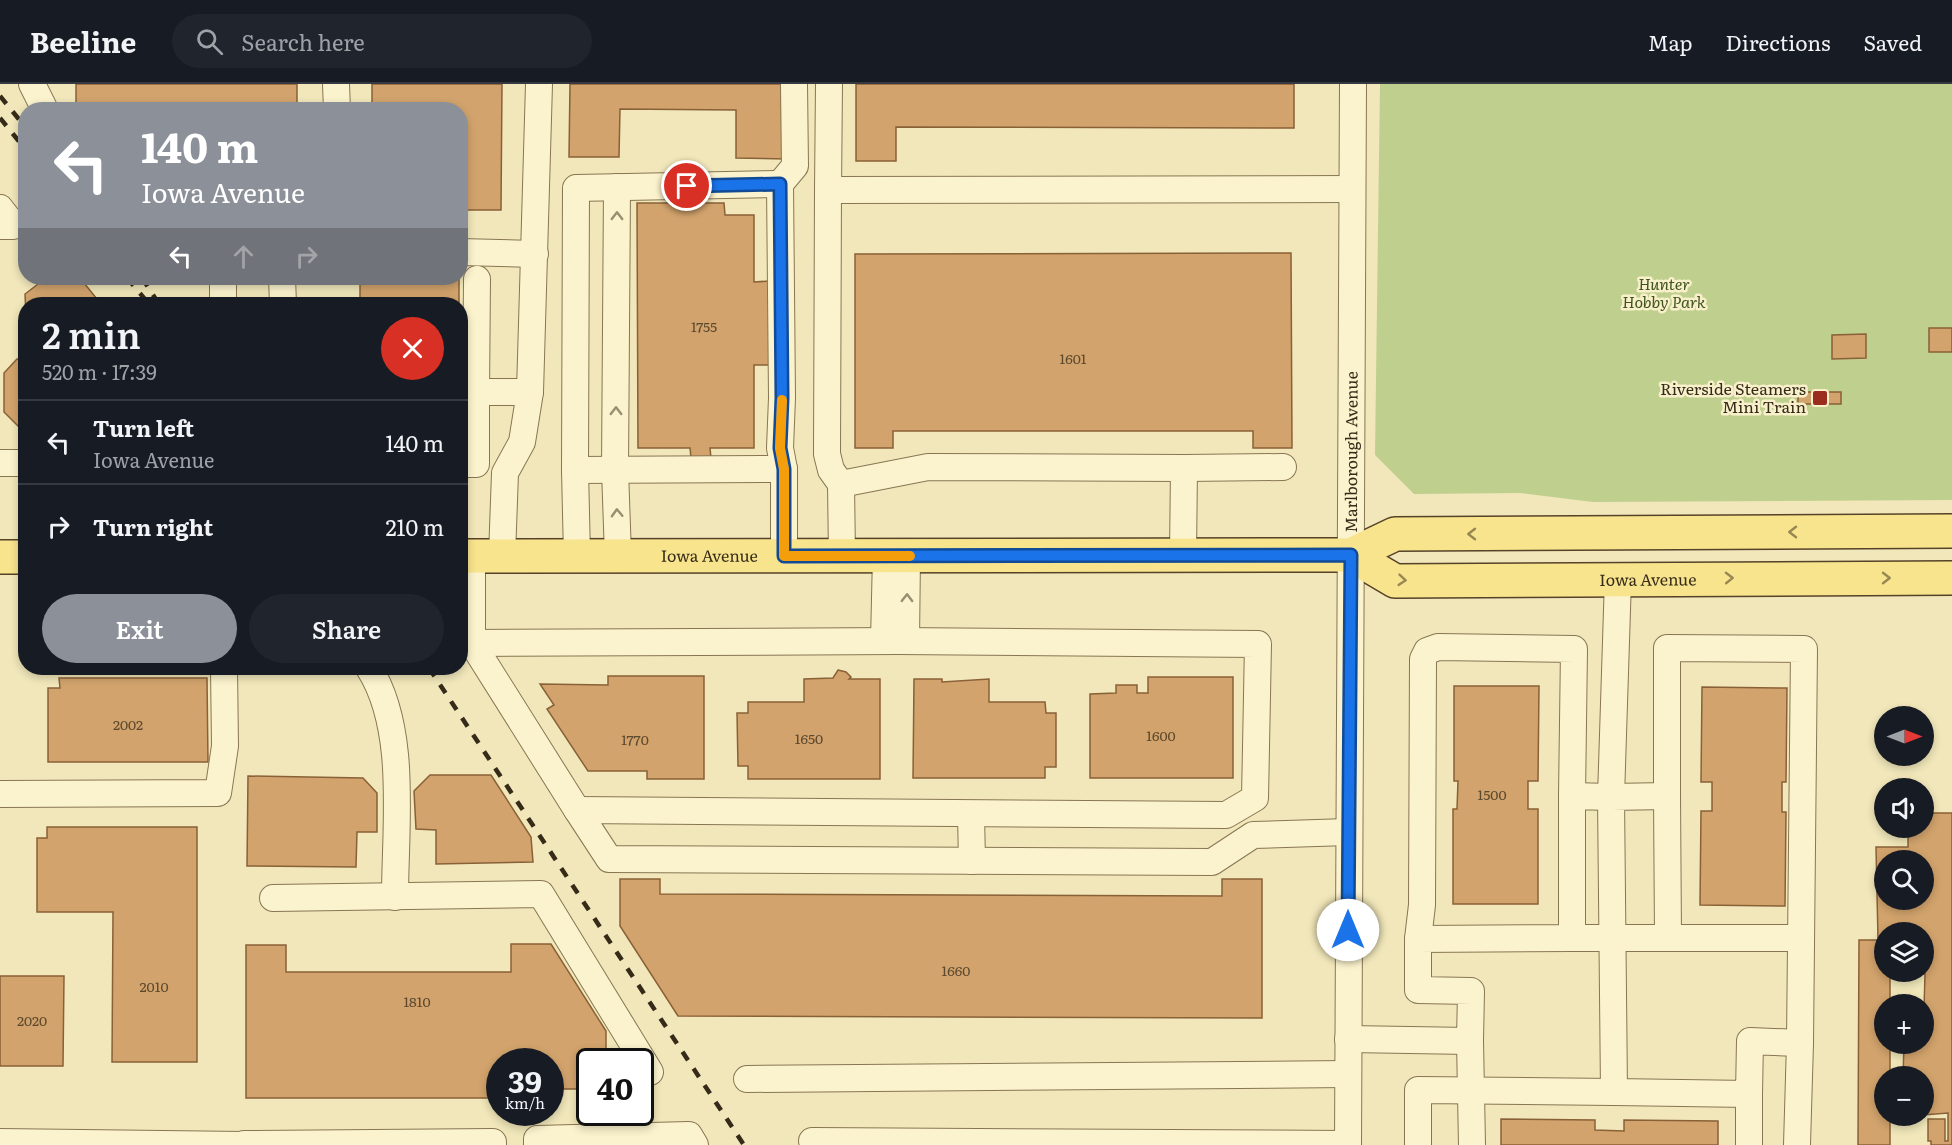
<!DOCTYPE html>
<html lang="en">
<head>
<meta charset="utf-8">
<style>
	:root { --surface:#171b24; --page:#20242c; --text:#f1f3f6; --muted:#9ea1a6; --line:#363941; --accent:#8c9099 }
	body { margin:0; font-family:Literata,serif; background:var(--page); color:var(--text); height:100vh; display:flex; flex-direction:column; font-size:22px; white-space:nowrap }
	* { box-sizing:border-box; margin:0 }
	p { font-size:20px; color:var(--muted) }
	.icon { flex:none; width:33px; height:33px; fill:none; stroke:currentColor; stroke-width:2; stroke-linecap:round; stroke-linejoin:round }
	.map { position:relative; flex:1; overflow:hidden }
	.sheet { position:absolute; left:18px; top:213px; width:450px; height:378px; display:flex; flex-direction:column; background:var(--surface); border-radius:24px; box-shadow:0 3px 9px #0003 }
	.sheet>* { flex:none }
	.guide { position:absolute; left:18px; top:18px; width:450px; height:183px; border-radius:24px; box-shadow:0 3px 9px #0003; background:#8c9099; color:#fff; overflow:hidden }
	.needle { width:39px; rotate:90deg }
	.controls { position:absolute; left:1874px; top:622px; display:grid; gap:12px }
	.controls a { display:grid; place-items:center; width:60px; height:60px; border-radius:50%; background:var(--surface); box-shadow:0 3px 9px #0003; font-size:30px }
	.speed { position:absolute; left:486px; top:964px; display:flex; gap:12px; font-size:30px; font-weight:700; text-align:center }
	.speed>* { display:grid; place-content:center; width:78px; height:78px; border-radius:50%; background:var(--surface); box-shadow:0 3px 9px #0003; line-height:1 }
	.speed small { font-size:15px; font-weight:400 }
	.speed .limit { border:3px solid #111; border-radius:9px; background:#fff; color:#111 }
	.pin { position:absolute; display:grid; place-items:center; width:51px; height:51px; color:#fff; margin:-26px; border:3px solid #fff; border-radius:50%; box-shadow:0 2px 6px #0007 }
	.me { position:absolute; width:66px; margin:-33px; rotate:0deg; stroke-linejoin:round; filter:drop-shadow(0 0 4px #0008) }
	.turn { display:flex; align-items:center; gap:21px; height:126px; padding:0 24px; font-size:27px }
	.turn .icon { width:78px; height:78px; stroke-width:2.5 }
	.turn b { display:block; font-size:42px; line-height:51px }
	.lanes { display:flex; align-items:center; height:57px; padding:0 24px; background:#0003; justify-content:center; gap:30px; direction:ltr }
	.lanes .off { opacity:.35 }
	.round { display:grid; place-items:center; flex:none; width:63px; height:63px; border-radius:32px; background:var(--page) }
	.head { display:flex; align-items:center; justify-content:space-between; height:102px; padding:0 24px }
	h1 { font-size:36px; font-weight:600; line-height:45px }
	.cta { display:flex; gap:12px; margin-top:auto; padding:12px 24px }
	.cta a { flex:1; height:69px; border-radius:36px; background:var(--accent); color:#fff; font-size:24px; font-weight:600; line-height:69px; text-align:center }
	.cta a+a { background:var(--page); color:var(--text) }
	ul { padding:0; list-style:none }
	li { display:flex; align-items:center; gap:18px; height:84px; padding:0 24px; border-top:2px solid var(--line) }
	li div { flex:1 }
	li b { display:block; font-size:22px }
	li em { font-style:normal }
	header { display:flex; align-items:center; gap:36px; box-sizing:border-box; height:84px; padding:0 30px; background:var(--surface); border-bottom:2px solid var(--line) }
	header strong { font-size:28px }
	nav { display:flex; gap:33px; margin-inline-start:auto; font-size:21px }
	.search { width:420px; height:54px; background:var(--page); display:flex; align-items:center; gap:15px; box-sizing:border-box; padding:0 21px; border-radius:33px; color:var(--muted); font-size:22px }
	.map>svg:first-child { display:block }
	.green { fill:#bfcf8e }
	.building { fill:#d2a36c; stroke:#896137; stroke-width:1.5; fill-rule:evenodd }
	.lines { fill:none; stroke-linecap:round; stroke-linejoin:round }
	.minor-casing { stroke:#887653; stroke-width:28 }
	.major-casing { stroke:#554228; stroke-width:36 }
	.minor { stroke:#fbf3cd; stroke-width:26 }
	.major { stroke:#f8e48d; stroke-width:33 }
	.rail { stroke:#362b19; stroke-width:4.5; stroke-dasharray:10 10; stroke-linecap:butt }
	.oneway { stroke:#988f73 }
	.oneway2 { stroke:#978853 }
	.route-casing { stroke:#114b97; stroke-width:15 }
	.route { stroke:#1a73e8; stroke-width:10 }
	.slow { stroke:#f59e0b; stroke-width:10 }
	.poi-dot { fill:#9b2d1f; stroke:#f8f0ca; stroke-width:2 }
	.labels { text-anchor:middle; stroke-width:5; stroke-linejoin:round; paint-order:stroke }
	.number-label { font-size:14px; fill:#5d492e }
	.park-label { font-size:16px; font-style:italic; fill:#40541e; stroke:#f8f0ca }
	.poi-label { font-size:16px; fill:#362b19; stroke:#f8f0ca; text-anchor:end }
	.street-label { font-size:16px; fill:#362b19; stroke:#f8f0ca }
</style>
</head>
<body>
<header>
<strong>Beeline</strong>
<div class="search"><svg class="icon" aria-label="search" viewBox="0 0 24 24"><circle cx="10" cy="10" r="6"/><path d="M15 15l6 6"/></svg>Search here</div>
<nav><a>Map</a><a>Directions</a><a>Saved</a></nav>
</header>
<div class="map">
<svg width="1952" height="1061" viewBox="0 0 1952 1061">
	<rect width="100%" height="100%" fill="#f1e7ba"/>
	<path class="green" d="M1380,0H1952V416L1593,418L1520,409L1414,410L1375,371Z"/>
	<g class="building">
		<rect x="76" y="0" width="221" height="26"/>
		<path d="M372,0H502L501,126H460V26H372Z"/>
		<path d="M570,0H787L786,75L736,74V26L620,25L619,73H569Z"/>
		<path d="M856,0H1294V44L896,43V77H856Z"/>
		<path d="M637,119H724L725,131H754V198L770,197L771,281H754V364H710L711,374H691L690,364H638Z"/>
		<path d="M1291,169L1292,364H1253V347H893V364H855V170Z"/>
		<path d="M46,194H80L101,220H26V232L25,210Z"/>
		<rect x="360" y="194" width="99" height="26"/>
		<rect x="1929" y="244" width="23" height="24"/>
		<path d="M1866,250V274L1832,275V251Z"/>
		<path d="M17,275H26V342H18L4,328V289Z"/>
		<rect x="1798" y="308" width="43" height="12"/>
		<path d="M838,586L846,588L851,593L849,595H880V695H748V682H738L737,629H748V618H804V595L833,594Z"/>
		<path d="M608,592H704V695H647V687H588L547,625L554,621L540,600L608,601Z"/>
		<path d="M1148,593H1233V694H1090V610L1116,609V601H1137V609H1148Z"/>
		<path d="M59,594H207L208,678H48V604H60Z"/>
		<path d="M914,595H942V598L989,595V618H1045L1046,629H1056V683H1045V694H913Z"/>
		<path d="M1454,602H1539L1538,697H1528V725H1538V820H1453V725H1457L1458,697H1454Z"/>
		<path d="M1702,603L1787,604L1786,698H1782V728H1786L1785,822L1700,821L1701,727H1712V698H1701Z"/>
		<path d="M430,691H491L531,753L533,778L436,780V746L416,745L414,707Z"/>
		<path d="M248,692L363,694L377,709V748H357L356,783L247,782Z"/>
		<path d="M1924,729H1952V1061H1931V1057H1928V1035H1945V1057H1948V1029L1923,1031V993H1903L1904,960H1923L1925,890H1890V921H1884V960H1890V993H1884V1032H1890V1061H1858L1859,856H1878L1876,763H1908V744H1923ZM1884,777H1923V816H1884ZM1884,849H1923V888H1884Z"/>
		<path d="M47,743H197V978H112L113,828H37V754H47Z"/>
		<path d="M620,795H660V810L1222,812V795H1262V934L678,932L620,842Z"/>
		<path d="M511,860H551L606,947V978H590V1005H550V978H500V1005H495V1014H246V861H286V888H511Z"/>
		<path d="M0,892H64L63,982H0Z"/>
		<path d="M1501,1035L1595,1036V1046L1624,1047V1036L1718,1037V1061H1501Z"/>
	</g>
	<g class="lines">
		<defs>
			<g id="minor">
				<path d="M32,0L45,26"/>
				<path d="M336,0L337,26"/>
				<path d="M780,100L576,104L575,386L784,385"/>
				<path d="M617,103L615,386L618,472"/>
				<path d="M828,106L829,0"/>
				<path d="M0,124L14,142H0"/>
				<path d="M460,168L535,170"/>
				<path d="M223,194V220"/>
				<path d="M282,194L283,220"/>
				<path d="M476,308L477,195"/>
				<path d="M0,379H26"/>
				<path d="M460,380H476V308H530"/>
				<path d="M1184,384L1283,383"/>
				<path d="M575,386L577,472"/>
				<path d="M841,400L928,383L1184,384L1183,471"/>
				<path d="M472,472V559L898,557L1258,560L1255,714L1226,731L577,726L609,775L1212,778L1253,751L1348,748"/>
				<path d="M502,472L505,389L522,358L530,308L539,0"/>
				<path d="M784,472V385L780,364L782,314L780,100L795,82L794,0"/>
				<path d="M842,472L841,400L831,386L827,370L828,106L1352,105"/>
				<path d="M884,557L886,472"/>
				<path d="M906,557L907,472"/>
				<path d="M472,559L577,726"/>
				<path d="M1667,564L1804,565L1800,959L1750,957L1749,1010L1614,1008L1611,713L1667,712Z"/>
				<path d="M369,584C408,645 395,742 395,813"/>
				<path d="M0,710L218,709L225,662L224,584"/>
				<path d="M1667,712L1668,853"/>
				<path d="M971,731L972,777"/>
				<path d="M273,814L541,810L650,988"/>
				<path d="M1572,854H1801"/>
				<path d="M1418,855L1422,821L1423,575L1427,567L1438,563L1574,565L1572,712"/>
				<path d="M1348,955L1470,957L1471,907L1418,906V855L1572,854V712L1611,713L1618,495"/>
				<path d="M1470,957L1472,1061"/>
				<path d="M747,995L1348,990"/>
				<path d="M812,1057L1348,1060"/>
				<path d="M0,1058L244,1061"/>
				<path d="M244,1060L493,1058V1061"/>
				<path d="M537,1061V1055L689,1051L695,1061"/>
				<path id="s1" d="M1348,1061L1353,0"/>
				<path d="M1418,1061V1006L1614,1008"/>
				<path d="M1749,1061V1010"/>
				<path d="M1797,1061L1800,959"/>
			</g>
			<g id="major">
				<path id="s2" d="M1351,471L1395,497L1952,494"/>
				<path d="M0,473H26"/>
				<path id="s3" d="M460,475L466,472H502L1351,471L1395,450L1952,447"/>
			</g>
		</defs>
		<use href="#minor" class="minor-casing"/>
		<use href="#major" class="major-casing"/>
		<use href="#minor" class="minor"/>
		<use href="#major" class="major"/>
		<g class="rail">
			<path d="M0,12L26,44"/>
			<path d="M0,34L26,66"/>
			<path d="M127,194L149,220"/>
			<path d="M142,194L159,220"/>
			<path d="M429,584L744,1061"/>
		</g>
	</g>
	<defs><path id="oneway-chevron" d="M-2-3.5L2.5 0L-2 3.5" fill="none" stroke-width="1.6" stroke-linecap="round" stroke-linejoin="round" transform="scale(1.5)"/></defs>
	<g class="oneway">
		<use href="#oneway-chevron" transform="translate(617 132) rotate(-90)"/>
		<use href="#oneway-chevron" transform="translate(616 327) rotate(-90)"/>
		<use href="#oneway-chevron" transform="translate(617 429) rotate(-92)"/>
		<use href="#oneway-chevron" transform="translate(907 514) rotate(-89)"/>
	</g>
	<g class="oneway2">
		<use href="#oneway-chevron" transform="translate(1793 448) rotate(180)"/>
		<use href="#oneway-chevron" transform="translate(1472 450) rotate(180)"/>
		<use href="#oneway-chevron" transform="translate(1729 494) rotate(-1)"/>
		<use href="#oneway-chevron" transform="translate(1886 494)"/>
		<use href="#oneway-chevron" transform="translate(1402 496) rotate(5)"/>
	</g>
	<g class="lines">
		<defs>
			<path id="route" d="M687,102L780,100L782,314L780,364L784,385V472L1351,471L1348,846"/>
		</defs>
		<use href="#route" class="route-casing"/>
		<use href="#route" class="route"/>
		<path class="slow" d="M782,316L780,364L784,385V472H910"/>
	</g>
	<rect class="poi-dot" x="1812" y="306" width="16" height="16" rx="3"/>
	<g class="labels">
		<g class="number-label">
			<text x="704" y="248">1755</text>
			<text x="1073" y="280">1601</text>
			<text x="128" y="646">2002</text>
			<text x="1161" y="657">1600</text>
			<text x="809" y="660">1650</text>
			<text x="635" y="661">1770</text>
			<text x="1492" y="716">1500</text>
			<text x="956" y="892">1660</text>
			<text x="154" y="908">2010</text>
			<text x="417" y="923">1810</text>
			<text x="32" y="942">2020</text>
		</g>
		<g class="park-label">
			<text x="1664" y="206">Hunter<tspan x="1664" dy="18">Hobby Park</tspan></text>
		</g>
		<g class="poi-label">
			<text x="1806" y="311">Riverside Steamers<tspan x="1806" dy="18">Mini Train</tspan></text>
		</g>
		<g class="street-label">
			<text dy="6" stroke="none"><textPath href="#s1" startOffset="693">Marlborough Avenue</textPath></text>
			<text dy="6" stroke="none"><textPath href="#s3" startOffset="250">Iowa Avenue</textPath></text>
			<text dy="6" stroke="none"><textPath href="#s2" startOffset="304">Iowa Avenue</textPath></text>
		</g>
	</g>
</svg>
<div class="controls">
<a><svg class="needle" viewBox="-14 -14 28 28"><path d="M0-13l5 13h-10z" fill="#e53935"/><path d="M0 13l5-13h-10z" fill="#9ea1a6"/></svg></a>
<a><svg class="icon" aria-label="sound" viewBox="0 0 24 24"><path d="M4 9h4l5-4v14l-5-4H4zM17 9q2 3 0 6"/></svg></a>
<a><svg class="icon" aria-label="search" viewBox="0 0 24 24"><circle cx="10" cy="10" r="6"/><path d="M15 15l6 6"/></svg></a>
<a><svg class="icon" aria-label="layers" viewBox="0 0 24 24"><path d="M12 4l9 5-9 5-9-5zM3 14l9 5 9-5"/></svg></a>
<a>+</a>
<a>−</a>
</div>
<div class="speed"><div>39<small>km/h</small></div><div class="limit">40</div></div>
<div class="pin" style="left:687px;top:102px;background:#d93025"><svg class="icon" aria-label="arrive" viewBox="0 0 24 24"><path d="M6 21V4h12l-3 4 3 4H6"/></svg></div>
<svg class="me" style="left:1348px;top:846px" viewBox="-20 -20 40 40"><circle r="19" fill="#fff"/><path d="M0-13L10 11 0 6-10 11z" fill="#1a73e8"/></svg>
<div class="guide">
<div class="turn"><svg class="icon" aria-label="left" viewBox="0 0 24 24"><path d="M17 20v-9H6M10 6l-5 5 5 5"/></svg><div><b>140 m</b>Iowa Avenue</div></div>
<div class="lanes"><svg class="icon" aria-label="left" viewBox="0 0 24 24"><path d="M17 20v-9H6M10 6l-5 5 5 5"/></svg><svg class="icon off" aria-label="ahead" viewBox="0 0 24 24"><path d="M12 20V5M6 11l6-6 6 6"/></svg><svg class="icon off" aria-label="right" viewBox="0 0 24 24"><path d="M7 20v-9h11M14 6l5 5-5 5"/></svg></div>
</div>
<section class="sheet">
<div class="head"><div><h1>2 min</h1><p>520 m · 17:39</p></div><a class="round" style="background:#d93025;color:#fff"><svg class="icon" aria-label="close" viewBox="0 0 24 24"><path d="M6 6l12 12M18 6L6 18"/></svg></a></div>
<ul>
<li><svg class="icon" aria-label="left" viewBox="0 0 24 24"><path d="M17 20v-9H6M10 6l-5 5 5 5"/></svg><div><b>Turn left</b><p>Iowa Avenue</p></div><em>140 m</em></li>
<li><svg class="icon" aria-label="right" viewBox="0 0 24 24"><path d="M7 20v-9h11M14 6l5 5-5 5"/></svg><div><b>Turn right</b></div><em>210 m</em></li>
</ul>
<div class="cta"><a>Exit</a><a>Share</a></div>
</section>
</div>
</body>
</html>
